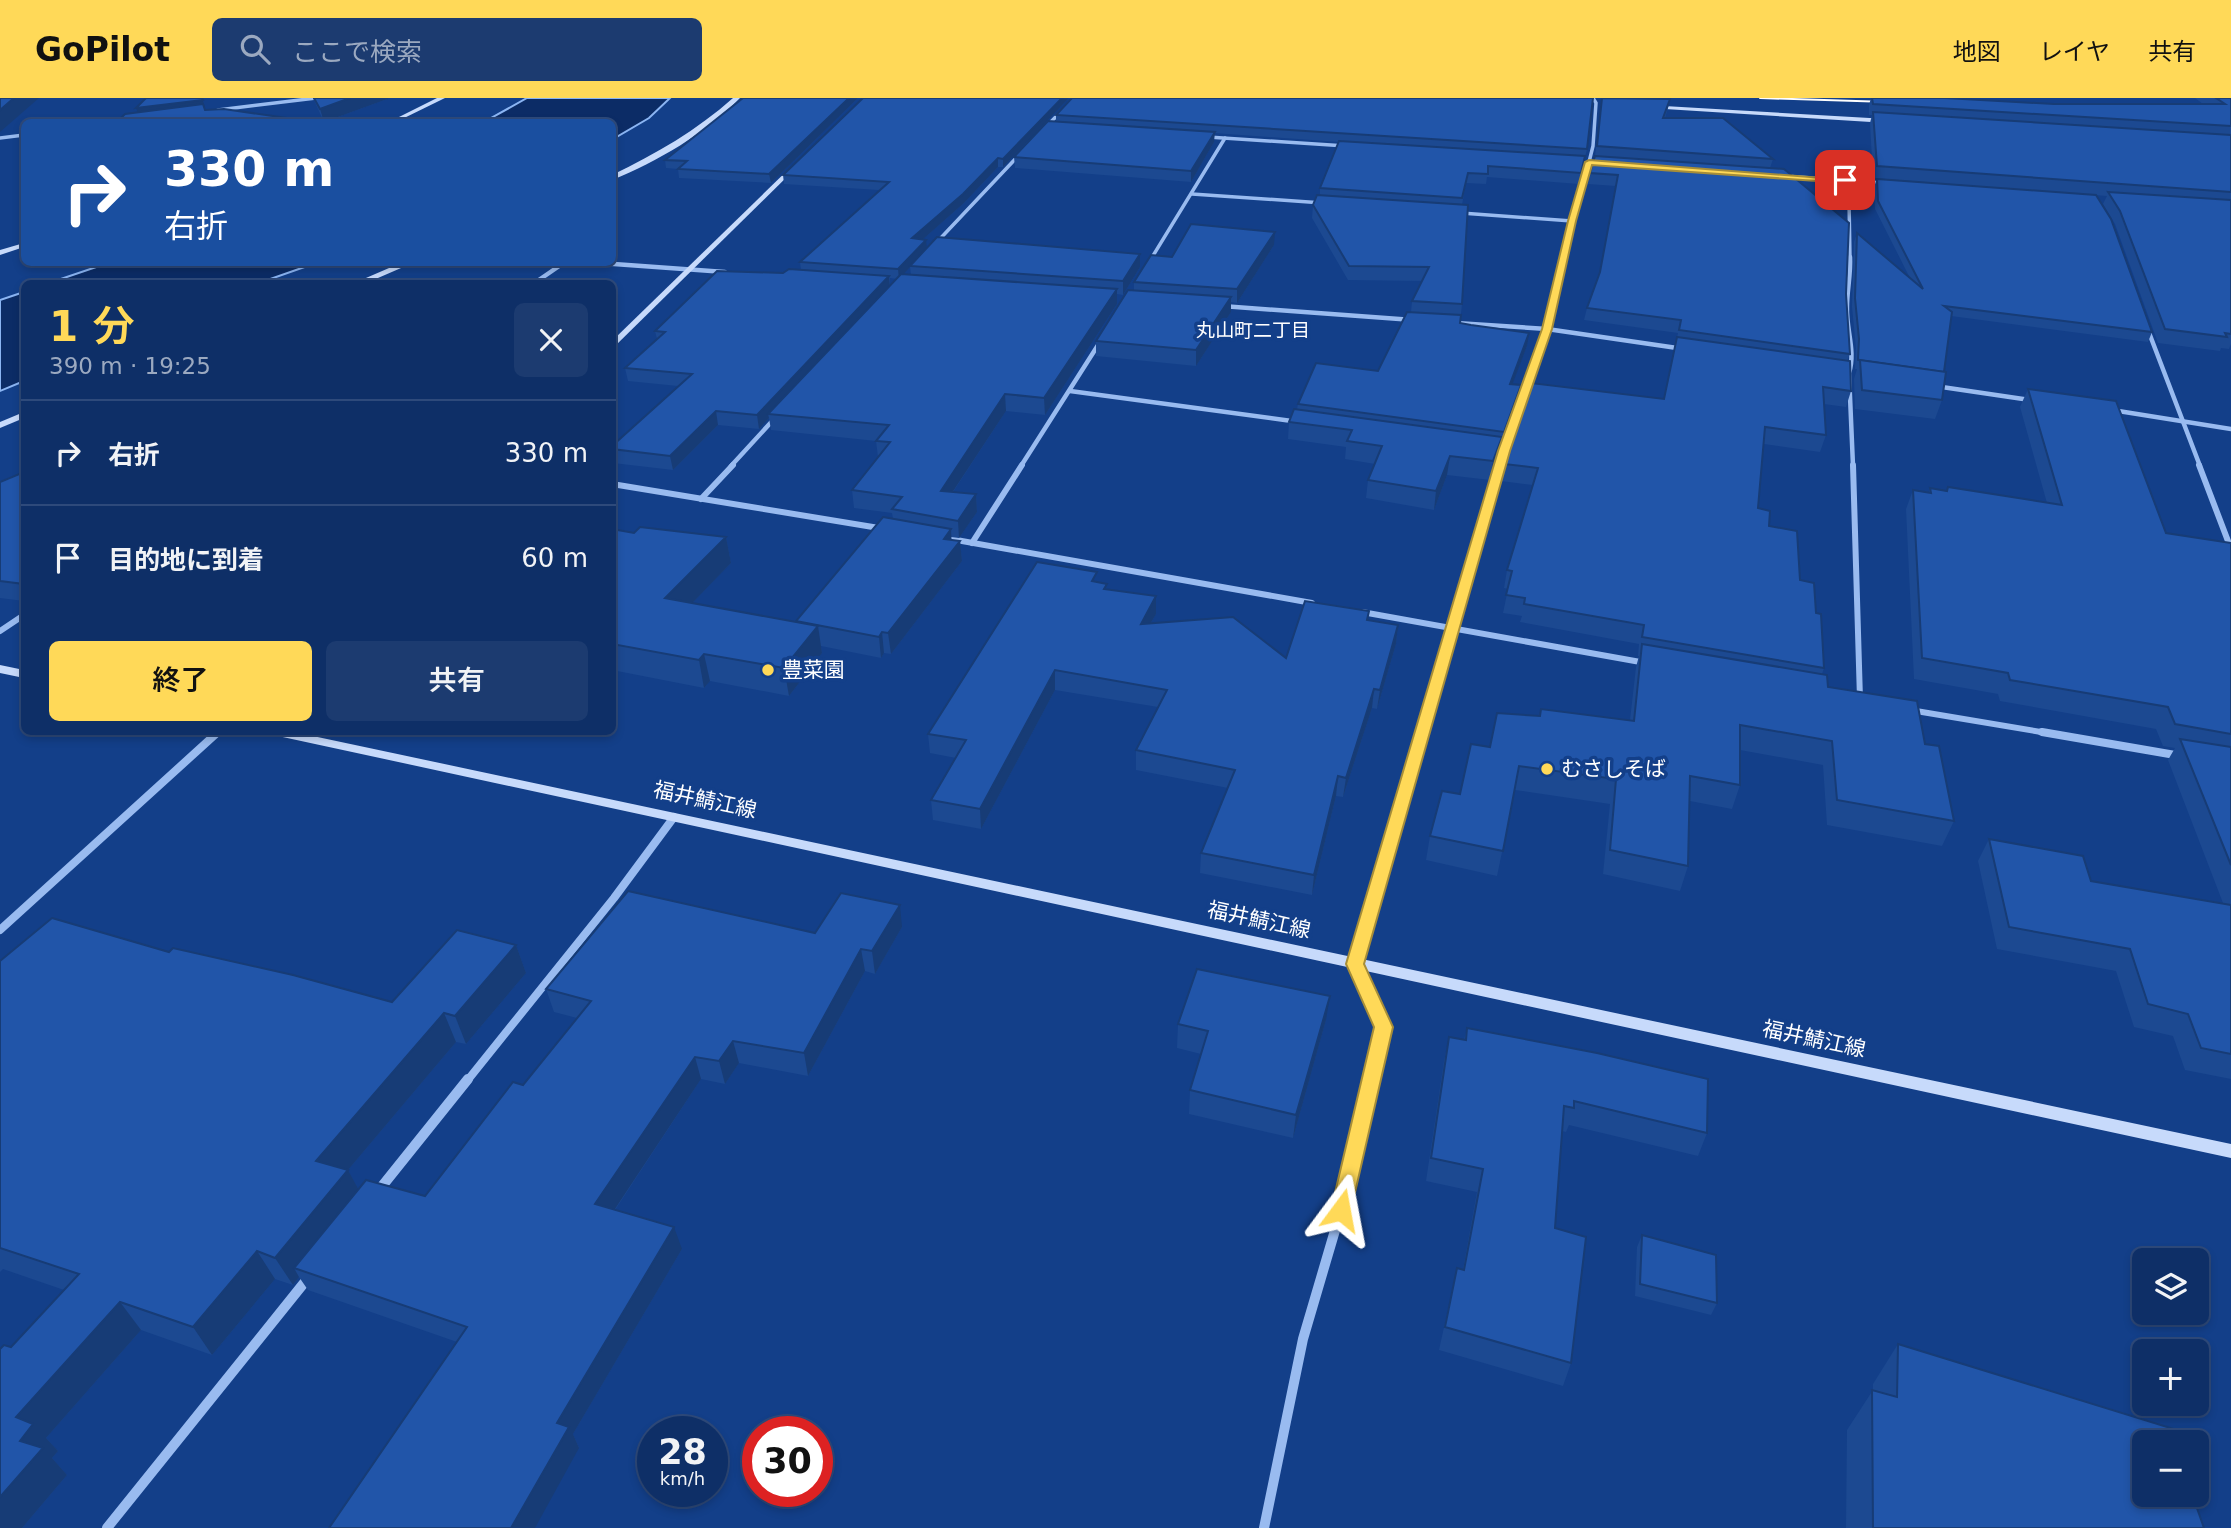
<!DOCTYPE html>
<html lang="ja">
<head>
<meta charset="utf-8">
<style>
	:root { --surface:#0e2f67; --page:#1c3b70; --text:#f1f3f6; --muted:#9ba9c0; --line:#2e4a7b; --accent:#ffd958 }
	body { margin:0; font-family:"DejaVu Sans","Noto Sans JP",sans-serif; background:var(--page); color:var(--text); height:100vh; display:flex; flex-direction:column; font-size:26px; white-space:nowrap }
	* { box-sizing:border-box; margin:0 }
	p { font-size:23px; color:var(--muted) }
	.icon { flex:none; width:38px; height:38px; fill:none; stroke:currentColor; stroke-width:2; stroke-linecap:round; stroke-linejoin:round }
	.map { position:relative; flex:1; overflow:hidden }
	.panel { position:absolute; left:21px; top:182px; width:595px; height:455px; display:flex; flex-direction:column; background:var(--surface); border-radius:10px; box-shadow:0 4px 10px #0003,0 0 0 2px var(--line) }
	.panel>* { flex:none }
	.guide { position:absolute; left:21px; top:21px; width:595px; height:147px; border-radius:10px; box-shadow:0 4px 10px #0003,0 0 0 2px var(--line); background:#1a4fa0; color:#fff; overflow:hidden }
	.buttons { position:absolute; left:2132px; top:1150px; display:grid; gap:14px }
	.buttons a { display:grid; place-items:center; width:77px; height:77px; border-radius:10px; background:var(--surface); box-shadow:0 4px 10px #0003,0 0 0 2px var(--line); font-size:35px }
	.speed { position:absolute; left:637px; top:1318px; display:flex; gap:14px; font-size:35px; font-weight:700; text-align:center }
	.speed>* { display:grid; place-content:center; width:91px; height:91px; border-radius:50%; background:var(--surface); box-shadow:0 4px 10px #0003,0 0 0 2px var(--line); line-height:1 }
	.speed small { font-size:18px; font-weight:400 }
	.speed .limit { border:10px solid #d22; background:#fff; color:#111 }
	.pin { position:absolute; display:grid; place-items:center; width:60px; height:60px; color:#fff; margin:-30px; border-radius:14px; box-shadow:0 4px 10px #0006 }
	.me { position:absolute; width:77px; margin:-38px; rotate:13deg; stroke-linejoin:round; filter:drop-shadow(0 0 5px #0008) }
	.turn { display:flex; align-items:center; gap:24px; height:147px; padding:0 28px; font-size:32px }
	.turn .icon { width:91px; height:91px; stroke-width:2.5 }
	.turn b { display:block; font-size:49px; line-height:60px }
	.round { display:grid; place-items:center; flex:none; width:74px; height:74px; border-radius:10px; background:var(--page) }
	.summary { display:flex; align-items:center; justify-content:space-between; height:119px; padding:0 28px }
	h1 { font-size:42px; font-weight:600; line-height:52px; color:var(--accent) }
	.button { display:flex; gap:14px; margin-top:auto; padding:14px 28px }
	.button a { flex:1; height:80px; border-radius:10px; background:var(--accent); color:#111; font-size:28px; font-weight:600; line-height:80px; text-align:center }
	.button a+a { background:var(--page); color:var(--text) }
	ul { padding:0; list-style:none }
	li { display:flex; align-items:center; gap:21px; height:105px; padding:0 28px; border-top:2px solid var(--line) }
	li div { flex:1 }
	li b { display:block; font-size:26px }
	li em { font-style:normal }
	header { display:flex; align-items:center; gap:42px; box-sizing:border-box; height:98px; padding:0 35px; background:var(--accent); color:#111 }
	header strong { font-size:33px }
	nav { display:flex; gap:38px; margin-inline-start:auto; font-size:24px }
	.search { width:490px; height:63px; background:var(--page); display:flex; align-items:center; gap:18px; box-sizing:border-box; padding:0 24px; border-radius:10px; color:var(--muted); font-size:26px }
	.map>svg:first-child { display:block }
	.water { fill:#0c2c66; stroke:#8bb5f3; stroke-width:2 }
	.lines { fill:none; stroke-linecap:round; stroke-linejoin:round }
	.street-far4 { stroke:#99bbf0; stroke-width:3.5 }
	.street-far3 { stroke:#99bbf0; stroke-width:4.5 }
	.street-far2 { stroke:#99bbf0; stroke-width:6 }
	.street-far1 { stroke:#99bbf0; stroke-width:8 }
	.street { stroke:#99bbf0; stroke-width:10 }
	.secondary { fill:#c7dafb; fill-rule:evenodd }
	.tram { stroke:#fff; stroke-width:2 }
	.wall { fill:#1c4991; fill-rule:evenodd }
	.shaded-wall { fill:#173c76 }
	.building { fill:#2155a9; stroke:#173c76; stroke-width:2 }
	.route { fill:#ffd958; stroke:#a68d39; stroke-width:2 }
	.poi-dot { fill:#ffd958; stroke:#133f89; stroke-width:2.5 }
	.labels { text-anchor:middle; stroke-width:7; stroke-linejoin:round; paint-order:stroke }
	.far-neighbourhood-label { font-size:19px; fill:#fff; stroke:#133f89 }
	.poi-label { font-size:21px; fill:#fff; stroke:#133f89; text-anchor:start }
	.street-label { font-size:21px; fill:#fff; stroke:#133f89 }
</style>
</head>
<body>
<header>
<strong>GoPilot</strong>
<div class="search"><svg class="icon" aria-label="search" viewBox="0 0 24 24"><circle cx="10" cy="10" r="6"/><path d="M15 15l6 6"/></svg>ここで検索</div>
<nav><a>地図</a><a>レイヤ</a><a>共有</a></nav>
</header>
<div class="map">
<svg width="2231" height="1430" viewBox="0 0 2231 1430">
	<rect width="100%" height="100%" fill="#133f89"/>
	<g class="water">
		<path d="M527,0H670L649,20L613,41L612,24H484Z"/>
		<path d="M111,164H316V165L259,185H49Z"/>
		<path d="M24,194V283L0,293V202Z"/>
	</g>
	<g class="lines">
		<g class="street-far4">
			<path d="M218,12L316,0"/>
			<path d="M1045,30L1074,0"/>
			<path d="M1208,39L1346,48"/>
			<path d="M0,40L24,37"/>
			<path d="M1784,78L1883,85"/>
			<path d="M1845,82L1849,102L1850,161"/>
			<path d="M1192,96L1323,105"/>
			<path d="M1461,115L1572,123"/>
			<path d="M937,144L1020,56"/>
			<path d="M1151,161L1225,40"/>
			<path d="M1565,161L1593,48L1596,5L1593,0"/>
		</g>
		<g class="street-far3">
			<path d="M1850,159C1851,176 1847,192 1847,209C1846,232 1856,253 1849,275L1853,368"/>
			<path d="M586,164L725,174"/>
			<path d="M1149,165L1152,159"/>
			<path d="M533,186L565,164"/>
			<path d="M1222,208L1413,222"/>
			<path d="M1456,225L1547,231L1684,251"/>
			<path d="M2148,232L2200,368"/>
			<path d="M1935,288L2030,302"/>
			<path d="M1070,293L1299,324"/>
			<path d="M2112,312L2231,331"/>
			<path d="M731,368L775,320"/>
			<path d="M1021,368L1100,244"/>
			<path d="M1500,368L1547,231L1565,159"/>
		</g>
		<g class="street-far2">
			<path d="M1853,367L1860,601"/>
			<path d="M2199,367L2231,451"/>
			<path d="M612,386L885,431"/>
			<path d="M701,401L733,367"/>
			<path d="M945,440L1312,505"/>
			<path d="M972,445L1022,367"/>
			<path d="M1362,514L1646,565"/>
			<path d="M0,533L24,517"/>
			<path d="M1910,612L2053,636"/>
			<path d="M216,636L218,634"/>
			<path d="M1422,636L1500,367"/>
		</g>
		<g class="street-far1">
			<path d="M2042,634L2181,658"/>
			<path d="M0,832L218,634"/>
			<path d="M467,983L614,800L674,719"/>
			<path d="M1371,983L1384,929L1355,866L1422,634"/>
		</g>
		<g class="street">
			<path d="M379,1092L468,981"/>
			<path d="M107,1430L308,1180"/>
			<path d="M1264,1430L1303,1241L1341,1112L1372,981"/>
		</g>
		<g class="secondary">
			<path d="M437,0H445L396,24H389Z"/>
			<path d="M733,0H740C706,35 657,64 612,82V77C656,56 697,32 733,0Z"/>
			<path d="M1647,7L1887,21L1890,23L1887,25L1649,10Z"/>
			<path d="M794,66L799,67L612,251V243Z"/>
			<path d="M24,145V149L0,157V152Z"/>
			<path d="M403,164H415L364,186H352Z"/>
			<path d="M24,314V320L0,330V324Z"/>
			<path d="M0,567L24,572V580L0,575Z"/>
			<path d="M271,634H294L2231,1046V1060L278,638Z"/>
		</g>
		<path class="tram" d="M1760,0L1888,4"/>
	</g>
	<g class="wall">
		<path d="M313,0H390L324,24Z"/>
		<path d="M743,0H858L771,85L679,80L678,71L666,70L665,62Z"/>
		<path d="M1069,0L1003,69H998L964,105L923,141L927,150L1140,156V169L1123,197L1117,196V206L1045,317L1006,313L953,394L976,396L977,414L959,440L951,439V442L960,443L962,463L891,556L884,555L881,560L821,548L822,555L789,598L710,583L704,590L612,572V431L634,435L726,439L731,465L692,505L796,524L893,421L892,415L854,410L852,392L878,359L876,343L771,332L769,320L759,331L718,327L673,372L613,365L612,348L678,288L628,283L625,270L657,241L655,233L783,175L801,172L800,164L879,92L784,86L783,77ZM910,169L911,177L903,176ZM890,180L897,181L890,188Z"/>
		<path d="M1598,0H1671L1665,20L1773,61L1770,70L1846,196L1850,256L1847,263L1851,293L1846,309L1824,306L1826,337L1820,354L1764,346L1758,410L1800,482L1816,515L1824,570L1822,576L1828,589L1925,646L1954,723L1942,748L1827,727L1823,667L1740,652V687L1732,711L1690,703L1688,768L1680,793L1603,776L1610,706L1515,692L1497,778L1426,762L1430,738L1460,696L1490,649L1540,618L1630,622L1636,569L1639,558H1638L1639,546L1520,524L1522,518L1503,515L1508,491L1504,490L1507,472L1533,387L1501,383L1504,366L1664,301L1676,245L1678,235L1584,222L1587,210L1600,175L1616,88L1588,86L1595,58L1602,0Z"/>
		<path d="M1871,0H1945L2054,6H2203L2195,0H2231V246L2229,251L2221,250L2220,253L2158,245L2115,126L2103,106L2107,98L1873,80L1870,25L1872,17H1869V7Z"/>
		<path d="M1056,17L1587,51L1579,86L1487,79L1486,86L1466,85L1462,107V206L1460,225L1527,248L1512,286L1521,287L1518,300L1502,348H1500L1499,357L1490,382L1447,377L1434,412L1366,400L1368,382L1375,366L1345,361L1346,349L1288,341L1289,324L1297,311L1298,306L1378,273L1411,214L1412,203L1423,183L1348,182L1312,120L1313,107L1320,97V90L1339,44L1214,35V44L1191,84L1015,70L1014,59L1056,24Z"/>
		<path d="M1877,81L2152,234L2148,244L1951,218L1944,274L1942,302L1935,321L1855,311L1854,281L1857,271H1855L1856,250L1852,209L1854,144L1857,135L1910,180L1875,111L1874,89Z"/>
		<path d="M1274,147L1237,205L1231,204V214L1196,268L1096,258V243L1134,192V184L1172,159Z"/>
		<path d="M2028,291L2166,435L2231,445V981L2185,972L2173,938L2134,929L2116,873L1997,851L1978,763L1989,741L2091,783L2223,805L2168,662L2175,650L2163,648L2156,631L2000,603L1998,596L1914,581L1906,411L1913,392L1929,394L1930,390L1946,393L1948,389L2047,405L2020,309Z"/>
		<path d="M24,374V503L0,500V384Z"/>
		<path d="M1097,484L1107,491L1156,516L1151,525L1286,560L1369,513L1368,522L1398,527L1396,546L1377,611L1372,610L1343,699L1336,698L1312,797L1200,775L1201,755L1228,690L1136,672V652L1158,609L1055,592L981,731L933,722L931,702L956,660L930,655L928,636Z"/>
		<path d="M902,829L875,876L865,873L808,978L739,965L725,986L701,981L615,1112L682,1151L573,1336L579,1350L457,1244L308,1192L299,1179L293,1187L275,1181L212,1257L141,1232L46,1340L58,1353L52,1360L67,1377L22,1430H0L11,1249L64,1192L3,1171L0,1174V863L169,854L392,904L516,847L526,875L466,946L456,944L348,1072L358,1092L425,1098L523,987L577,920L554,914L546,891L815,835Z"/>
		<path d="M1326,922L1293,1040L1189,1016L1190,992L1201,956L1177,950L1178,926Z"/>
		<path d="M1467,930L1707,1035L1698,1058L1569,1027L1566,1034L1562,1033L1555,1130L1571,1265L1563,1288L1439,1252L1457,1170L1463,1171L1477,1094L1426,1083L1444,963L1449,939L1464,942Z"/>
		<path d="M1642,1137L1717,1205L1711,1217L1635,1198L1637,1149Z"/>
		<path d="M1898,1246L2144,1344L2204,1430H1846L1847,1332L1873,1292V1286Z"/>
	</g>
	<g class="shaded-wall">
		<path d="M14,0H39L0,34V12Z"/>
		<path d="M202,0L205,9L139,18L136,10Z"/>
		<path d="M350,0H390L324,24L320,11Z"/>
		<path d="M849,0H858L771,85L769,76Z"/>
		<path d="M1062,0H1069L1003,69V61Z"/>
		<path d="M1215,34L1214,44L1191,84V73Z"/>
		<path d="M998,60V69L964,105L913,150L912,140Z"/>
		<path d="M1275,134L1274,147L1237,205V191Z"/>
		<path d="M926,142L927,151L899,181L898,171Z"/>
		<path d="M1140,156V169L1123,197V183Z"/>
		<path d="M889,178L890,190L768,316L769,320L759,331L757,317Z"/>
		<path d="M1117,191V206L1045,317L1044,300Z"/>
		<path d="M1231,199V214L1196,268V252Z"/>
		<path d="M1529,235L1527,248L1508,298L1510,286Z"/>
		<path d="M1521,287L1518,300L1502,348L1504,334Z"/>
		<path d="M1005,296L1006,313L942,410L941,393Z"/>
		<path d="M716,313L718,327L673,372L670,358Z"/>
		<path d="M1502,339L1499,357L1490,382L1493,363Z"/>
		<path d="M1450,358L1447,377L1434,412L1436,393Z"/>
		<path d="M976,396L977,414L959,440L958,423Z"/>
		<path d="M951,431L952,451L944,441Z"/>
		<path d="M726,439L731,465L671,527L665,500Z"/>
		<path d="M960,443L962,463L891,556L888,535Z"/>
		<path d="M1156,498V516L1140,544L1141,526Z"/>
		<path d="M1398,527L1396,546L1377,611L1380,592Z"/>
		<path d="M818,528L822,555L789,598L784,570Z"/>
		<path d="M882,534L884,555L881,560L879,539Z"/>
		<path d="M704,556L710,583L704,590L699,562Z"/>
		<path d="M1055,572V592L981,731L980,711Z"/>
		<path d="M1374,591L1372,610L1343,699L1346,680Z"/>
		<path d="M1338,678L1336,698L1312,797L1314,777Z"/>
		<path d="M900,807L902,829L875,876L872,853Z"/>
		<path d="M516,847L526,875L466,946L455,918Z"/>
		<path d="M861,851L865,873L808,978L804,955Z"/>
		<path d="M1330,898L1326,922L1293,1040L1296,1017Z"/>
		<path d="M444,915L456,944L348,1072L363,1100L294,1170L299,1179L293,1187L275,1160L316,1063Z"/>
		<path d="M733,943L739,965L725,986L719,963Z"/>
		<path d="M695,959L701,981L603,1129L595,1106Z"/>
		<path d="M674,1129L682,1151L573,1336L579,1350L535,1430H511L557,1325Z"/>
		<path d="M257,1153L275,1181L212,1257L193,1229Z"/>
		<path d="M120,1204L141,1232L46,1340L58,1353L52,1360L67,1377L22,1430H0V1399L20,1343L16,1319Z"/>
	</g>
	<g class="building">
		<path d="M0,0H14L0,12Z"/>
		<path d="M146,0H202L203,2L136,10Z"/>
		<path d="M314,0H350L320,11Z"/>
		<path d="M743,0H849L769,76L678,71L687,63L665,62Z"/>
		<path d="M863,0H1062L1003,61L998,60L963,96L912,140L926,142L898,171L800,164L889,84L783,77Z"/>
		<path d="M1072,0H1593L1587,51L1056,17Z"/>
		<path d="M1602,0L1670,1L1663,20H1723L1773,61L1597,48Z"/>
		<path d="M1872,0H1945L2054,6H2225L2216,0H2231V28L1873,6Z"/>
		<path d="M203,6L205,12L224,11L314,24H117L125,16Z"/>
		<path d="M1873,14L2231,37V94L1877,68Z"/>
		<path d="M1048,23L1215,34L1191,73L1014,59Z"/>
		<path d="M1339,43L1585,58L1581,75L1488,68V76L1468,75L1462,100L1320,90Z"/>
		<path d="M1595,58L1784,71L1849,125L1846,196L1850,256L1679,232L1681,222L1587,210L1600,174L1618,77L1590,75Z"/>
		<path d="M1877,81L2096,97L2111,121L2152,234L1944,208L1952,214L1944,274L1858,262L1859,241L1855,200L1857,135L1923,191L1878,103Z"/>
		<path d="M2108,94L2231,102V236L2225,235L2227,239L2165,231L2120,113Z"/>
		<path d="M1317,97L1468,107L1462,206L1412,203L1429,169L1349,168L1313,107Z"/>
		<path d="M1191,126L1275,134L1237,191L1134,184L1151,157L1172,159Z"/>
		<path d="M937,139L1140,156L1123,183L910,168Z"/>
		<path d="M789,171L889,178L757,317L716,313L670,358L612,351V348L692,276L625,270L665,234L655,233L717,173L783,175Z"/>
		<path d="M901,176L1117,191L1044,300L1005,296L941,393L976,396L958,423L892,411L902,399L852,392L890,344L876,343L889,327L768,316Z"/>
		<path d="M1128,192L1231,199L1196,252L1096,243Z"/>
		<path d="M1407,214L1461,217L1460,225L1471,227L1529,235L1510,286L1521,287L1504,334L1298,306L1316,265L1378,273Z"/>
		<path d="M1677,239L1850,263L1851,293L1823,289L1826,337L1765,329L1758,410L1770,413L1769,428L1797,433L1800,482L1814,485L1816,515L1821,516L1824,570L1642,539L1644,527L1524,506L1525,500L1506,497L1512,473L1507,472L1538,370L1504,366L1531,285L1664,301Z"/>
		<path d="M1860,262L1946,274L1942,302L1862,292Z"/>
		<path d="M2028,291L2116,303L2166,435L2231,445V636L2175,626L2168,609L2010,582L2008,575L1922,560L1913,392L1931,395L1930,390L1947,393L1948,389L2062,407Z"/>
		<path d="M1294,311L1502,339L1493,363L1450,358L1436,393L1368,382L1382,348L1347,343L1352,332L1289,324Z"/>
		<path d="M24,374V486L0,483V384Z"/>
		<path d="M883,419L951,431L944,441L960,443L888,535L882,534L879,539L796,523Z"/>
		<path d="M640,429L726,439L665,500L818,528L784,570L704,556L699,562L612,546V431L634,435Z"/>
		<path d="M1037,464L1097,474L1092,483L1107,486L1104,491L1156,498L1141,526L1233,519L1286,560L1305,503L1369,513L1367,522L1398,527L1380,592L1374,591L1346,680L1338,678L1314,777L1201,755L1235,672L1136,652L1167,592L1055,572L980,711L931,702L966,642L928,636Z"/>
		<path d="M1642,546L1827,577L1828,589L1917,603L1925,646L1939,648L1954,723L1837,702L1832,643L1740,627V687L1690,678L1688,768L1610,752L1616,681L1519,668L1503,753L1430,738L1442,693L1460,696L1471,646L1490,649L1497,615L1540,618L1541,611L1634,623Z"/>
		<path d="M2180,641L2231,649V767Z"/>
		<path d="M1989,741L2083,758L2091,783L2231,807V956L2201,950L2188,916L2148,906L2130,851L2009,829Z"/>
		<path d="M628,793L815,835L841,795L900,807L872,853L861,851L804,955L733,943L719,963L695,959L595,1106L674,1129L557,1325L569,1329L511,1430H329L467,1229L294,1170L366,1082L425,1098L513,984L523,987L591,903L546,891Z"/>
		<path d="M52,820L169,854L173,850L293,877L392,904L457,832L516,847L455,918L444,915L316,1063L348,1072L275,1160L257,1153L193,1229L120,1204L16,1319L33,1326L20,1343L43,1350L0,1399V1251L4,1247L11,1249L79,1176L0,1150V863Z"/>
		<path d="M1197,871L1330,898L1296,1017L1190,992L1208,933L1178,926Z"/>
		<path d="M1467,930L1597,955L1708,981L1707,1035L1574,1003V1010L1564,1008L1555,1130L1586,1139L1571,1265L1445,1229L1457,1170L1464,1172L1483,1071L1431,1060L1449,939L1466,942Z"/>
		<path d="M1642,1137L1716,1157L1717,1205L1640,1186Z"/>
		<path d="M1898,1246L2177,1332L2179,1344H2144V1396H2192L2204,1430H1873L1872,1292L1897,1299Z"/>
	</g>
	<path class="route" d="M1589,62L1849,82L1845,85L1592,67L1576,123L1552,231L1510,353L1364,866L1393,929L1351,1112L1348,1118L1341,1121L1334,1118L1331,1112L1374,929L1346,866L1498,353L1542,231L1568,123L1585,64Z"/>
	<g class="poi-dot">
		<circle cx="768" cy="572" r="7"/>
		<circle cx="1547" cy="671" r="7"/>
	</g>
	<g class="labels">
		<g class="far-neighbourhood-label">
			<text x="1253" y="239">丸山町二丁目</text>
		</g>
		<g class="poi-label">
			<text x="782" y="579">豊菜園</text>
			<text x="1561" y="678">むさしそば</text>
		</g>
		<g class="street-label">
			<text transform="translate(705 702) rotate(12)" y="7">福井鯖江線</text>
			<text transform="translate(1259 822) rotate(12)" y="7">福井鯖江線</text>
			<text transform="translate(1814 941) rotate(12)" y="7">福井鯖江線</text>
		</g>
	</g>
</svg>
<div class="buttons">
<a><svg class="icon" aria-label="layers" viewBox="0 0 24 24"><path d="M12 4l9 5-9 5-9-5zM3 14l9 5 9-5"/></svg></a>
<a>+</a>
<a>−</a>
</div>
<div class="speed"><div>28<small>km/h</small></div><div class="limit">30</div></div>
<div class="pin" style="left:1845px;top:82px;background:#d93025"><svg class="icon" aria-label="arrive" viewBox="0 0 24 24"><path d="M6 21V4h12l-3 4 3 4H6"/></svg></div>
<svg class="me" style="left:1341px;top:1112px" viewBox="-20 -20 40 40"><path d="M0-17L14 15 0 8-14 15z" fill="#ffd958" stroke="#fff" stroke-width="4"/></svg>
<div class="guide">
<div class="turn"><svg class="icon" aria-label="right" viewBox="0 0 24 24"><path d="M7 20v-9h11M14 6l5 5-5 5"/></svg><div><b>330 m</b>右折</div></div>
</div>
<section class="panel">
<div class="summary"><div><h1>1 分</h1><p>390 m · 19:25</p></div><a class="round"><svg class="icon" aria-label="close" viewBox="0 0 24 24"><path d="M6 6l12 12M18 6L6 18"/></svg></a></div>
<ul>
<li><svg class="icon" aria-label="right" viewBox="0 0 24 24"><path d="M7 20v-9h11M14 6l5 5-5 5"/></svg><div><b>右折</b></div><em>330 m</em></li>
<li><svg class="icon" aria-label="arrive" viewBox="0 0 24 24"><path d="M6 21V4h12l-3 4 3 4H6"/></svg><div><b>目的地に到着</b></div><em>60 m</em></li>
</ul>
<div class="button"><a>終了</a><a>共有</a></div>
</section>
</div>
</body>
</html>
